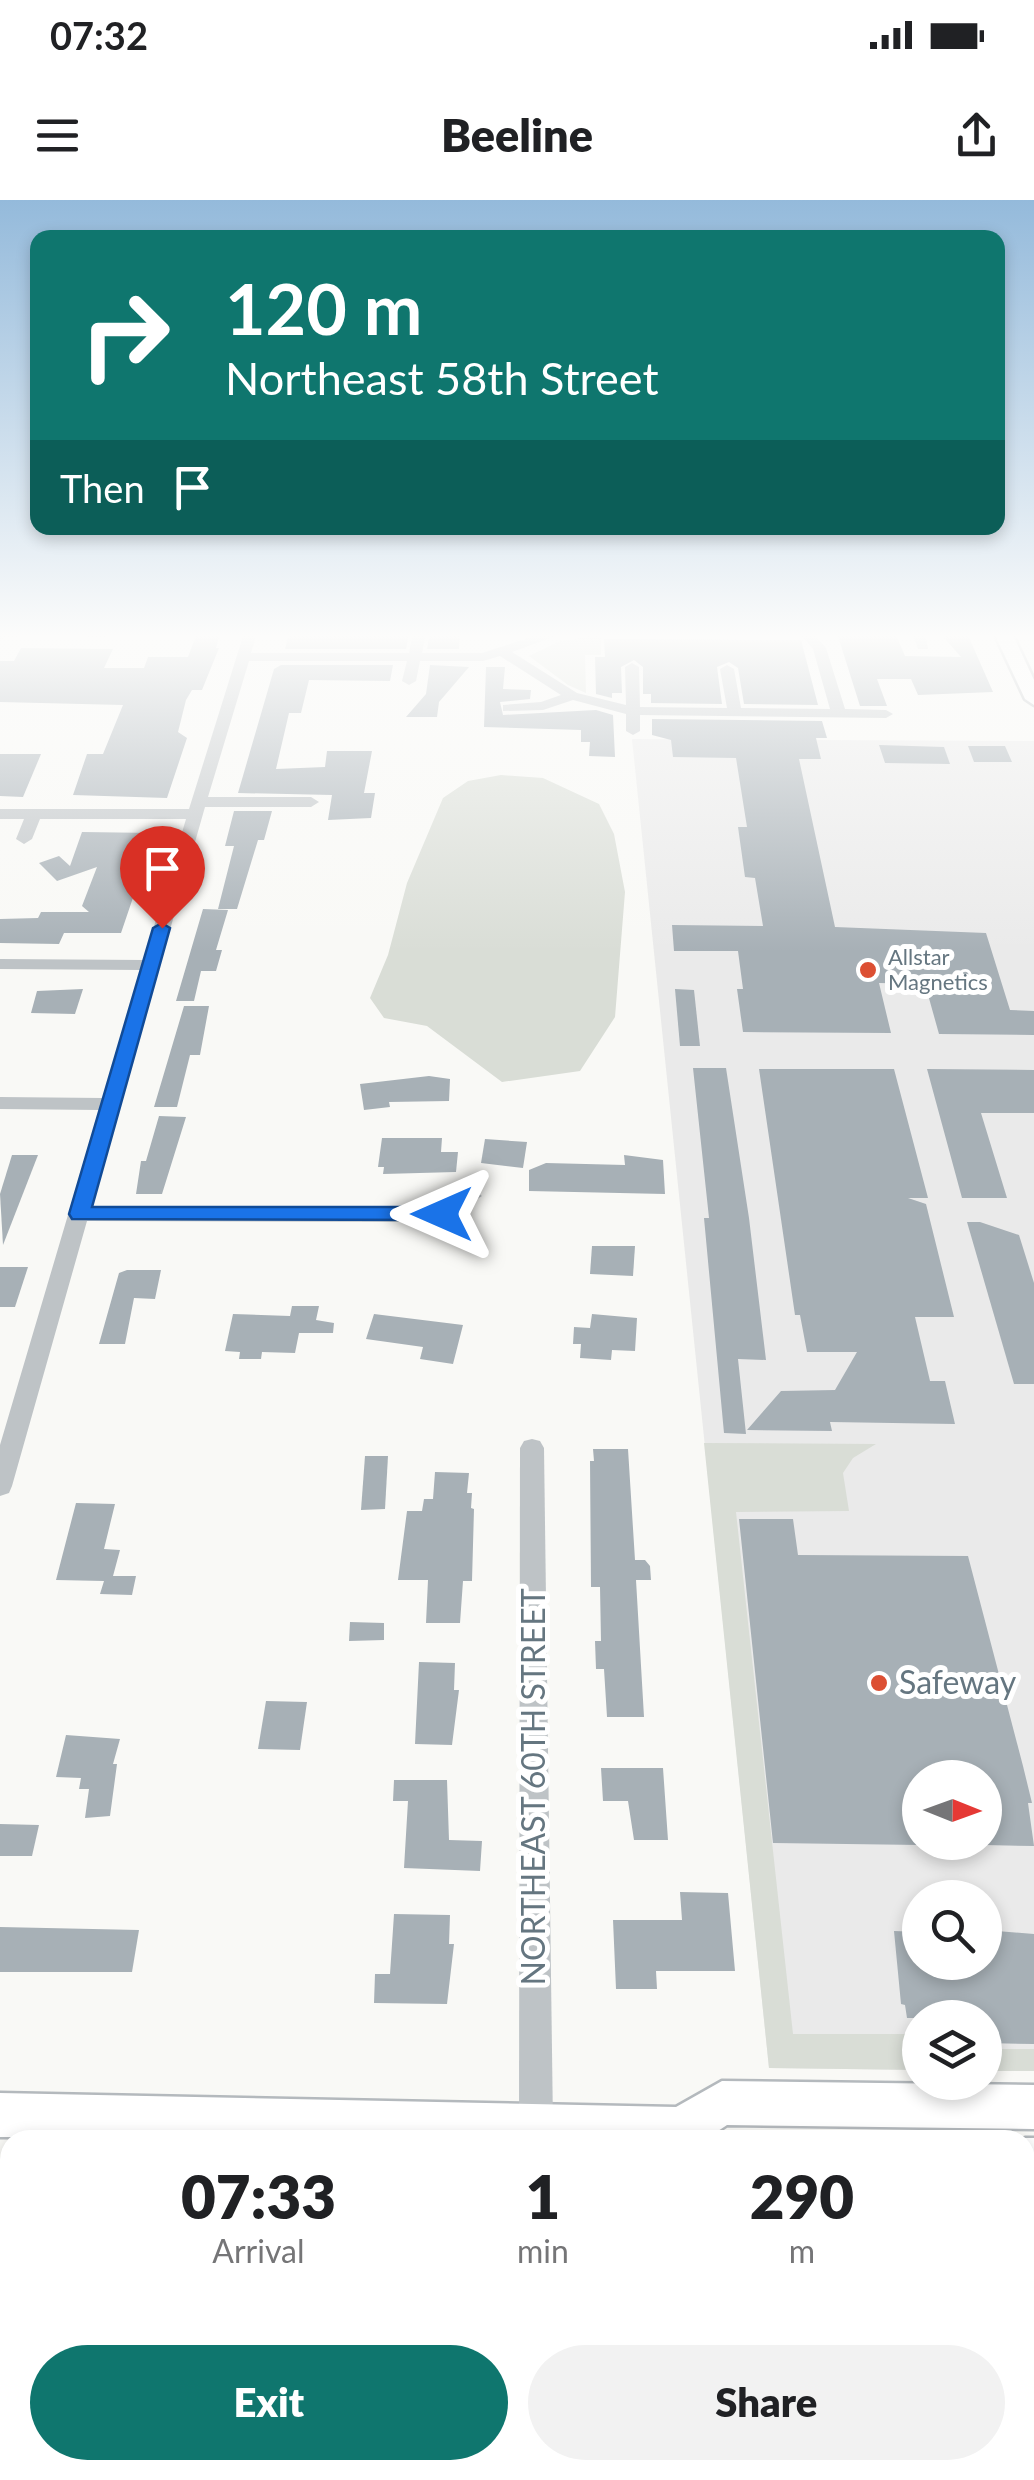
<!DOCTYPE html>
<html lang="en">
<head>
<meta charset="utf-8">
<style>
	:root { --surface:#fff; --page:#f2f2f2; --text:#202124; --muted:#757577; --accent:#0f766e }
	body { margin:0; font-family:Lato,sans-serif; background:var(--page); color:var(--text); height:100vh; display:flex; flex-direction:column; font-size:38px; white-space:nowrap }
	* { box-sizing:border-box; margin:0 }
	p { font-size:32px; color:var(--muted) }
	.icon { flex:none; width:55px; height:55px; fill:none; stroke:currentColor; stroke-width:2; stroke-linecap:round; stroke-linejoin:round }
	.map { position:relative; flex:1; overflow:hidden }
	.panel { position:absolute; left:0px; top:1930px; width:1035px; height:350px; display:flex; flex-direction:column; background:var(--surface); border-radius:30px 30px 0 0; box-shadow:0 5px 15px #0003 }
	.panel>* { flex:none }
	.top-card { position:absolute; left:30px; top:30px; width:975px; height:305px; border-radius:20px; box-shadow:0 5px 15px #0003; background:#0f766e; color:#fff; overflow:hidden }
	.needle { width:65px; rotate:91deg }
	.tools { position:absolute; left:902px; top:1560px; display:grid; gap:20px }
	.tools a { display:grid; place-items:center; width:100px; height:100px; border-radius:50%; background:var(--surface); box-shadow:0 5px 15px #0003; font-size:50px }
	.pin { position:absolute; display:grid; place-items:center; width:85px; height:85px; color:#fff; margin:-102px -42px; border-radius:50% 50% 50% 0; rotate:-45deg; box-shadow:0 0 10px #0007 }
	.pin .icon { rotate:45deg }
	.me { position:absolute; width:110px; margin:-55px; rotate:270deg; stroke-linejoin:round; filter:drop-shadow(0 0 8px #0008) }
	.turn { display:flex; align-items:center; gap:35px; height:210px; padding:0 30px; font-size:45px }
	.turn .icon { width:130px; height:130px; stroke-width:2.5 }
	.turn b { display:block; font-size:70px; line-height:85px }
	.then { display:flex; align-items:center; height:95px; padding:0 30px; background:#0003; gap:20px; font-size:38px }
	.eta { display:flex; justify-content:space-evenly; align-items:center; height:170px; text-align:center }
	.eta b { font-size:60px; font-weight:800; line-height:70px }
	.action { display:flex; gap:20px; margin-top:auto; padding:20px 30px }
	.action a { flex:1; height:115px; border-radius:60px; background:var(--accent); color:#fff; font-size:40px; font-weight:800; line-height:115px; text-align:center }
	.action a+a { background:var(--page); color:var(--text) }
	.status { display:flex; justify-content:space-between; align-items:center; height:70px; padding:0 50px; background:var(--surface); direction:ltr }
	.status svg { height:28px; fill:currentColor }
	header { display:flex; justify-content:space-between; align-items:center; height:130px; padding:0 30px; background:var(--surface); font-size:45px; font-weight:800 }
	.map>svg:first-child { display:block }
	.built { fill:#eaeaea; fill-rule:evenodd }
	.green { fill:#d9ddd6 }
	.building { fill:#a7b0b6 }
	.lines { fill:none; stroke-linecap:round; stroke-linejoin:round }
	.major-casing { stroke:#b4b9bd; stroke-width:5 }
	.minor { fill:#bec3c6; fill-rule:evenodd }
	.major { fill:#fff; fill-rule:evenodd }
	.route { fill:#1a73e8; stroke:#114b97; stroke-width:2.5 }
	.poi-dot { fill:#dc4f33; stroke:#fff; stroke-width:4 }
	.labels { text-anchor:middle; stroke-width:10; stroke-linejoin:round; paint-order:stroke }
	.far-poi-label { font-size:22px; fill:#657680; stroke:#fff; text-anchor:start }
	.near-poi-label { font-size:32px; fill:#657680; stroke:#fff; text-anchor:start }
	.near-street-label { font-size:32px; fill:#657680; stroke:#fff }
</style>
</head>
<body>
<div class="status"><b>07:32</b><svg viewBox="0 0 49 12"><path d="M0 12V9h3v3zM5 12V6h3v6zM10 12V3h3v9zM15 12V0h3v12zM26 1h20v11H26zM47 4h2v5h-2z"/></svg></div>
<header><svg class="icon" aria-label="menu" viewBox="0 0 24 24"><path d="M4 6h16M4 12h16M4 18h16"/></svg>Beeline<svg class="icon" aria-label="share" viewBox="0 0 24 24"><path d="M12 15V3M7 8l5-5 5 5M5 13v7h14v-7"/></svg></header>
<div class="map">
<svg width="1034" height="2280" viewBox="0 0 1034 2280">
	<rect width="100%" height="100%" fill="#f9f9f6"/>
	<path class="built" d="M632,539L1034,541V1871H985V1818H920V1870L769,1868ZM920,1578H985V1642H920ZM920,1698H985V1762H920Z"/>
	<g class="green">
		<path d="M601,435V455H585L586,493L568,485L529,456L560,441Z"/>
		<path d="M501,575L543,578L599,604L614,634L625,692L615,817L580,871L502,882L427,826L384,818L370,798L388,755L407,683L443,598L468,581Z"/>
		<path d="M704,1243L876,1244L853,1258L843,1273L849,1311L736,1312L793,1834H908L911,1849L920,1850V1870L769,1868Z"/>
		<rect x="985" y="1849" width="49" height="22"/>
		<path d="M803,2270H933V2280H804Z"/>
	</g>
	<g class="building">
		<path d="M197,433L220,434L216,448H219L202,490H192L186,500L178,532L187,538L167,598L73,595L87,554H103L123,505L0,502V461H14L21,448L113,449L104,468H144L148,457H188Z"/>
		<path d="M327,433H409L406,449H285L289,434Z"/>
		<path d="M430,433H460L459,449H427Z"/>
		<path d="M837,433H895L905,456L961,457L940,433H967L993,492L918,495L911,479H877L887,506H860Z"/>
		<path d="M604,439L801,440L818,505L744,504L738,468L729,462L717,467L722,504L651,503V494H643V467L634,460L621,467L622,493H612V498L596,494L595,457H605Z"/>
		<path d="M281,465H393L390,481L309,480L301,513H289L276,569L325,567L327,551H372L364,593H375L371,618L328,620L332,595L238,593L274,469Z"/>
		<path d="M430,465L469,467L439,502L437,517H406L426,494Z"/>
		<path d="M486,467H505L503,489L531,490L530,499L500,502L503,515L596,510L613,515L615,557L589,556L590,542H581V530L484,527Z"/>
		<path d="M652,519L822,521L827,538H816L821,559H799L835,727L986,733L1010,810L1034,811V835L939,834L925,784L879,783L891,833L743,832L737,789H743L738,751H674L672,725L763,726L755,678L745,677L738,627H747L736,558L673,557L671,540L652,535Z"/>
		<path d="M879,545L944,547L950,564L885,563Z"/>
		<path d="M968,546H1005L1012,562H974Z"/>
		<path d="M0,554H41L23,597L0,596Z"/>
		<path d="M234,611H272L264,640H258L237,709H218L234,646H225Z"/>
		<path d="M82,632L155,633L121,733H64L59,744L0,743V719L38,718L41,712H89L82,706L97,667L57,681L39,663L59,656L70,666Z"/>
		<path d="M203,709L228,710L216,750H222L216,771H201L194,801H176Z"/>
		<path d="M83,789L75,814L31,813L37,791Z"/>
		<path d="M675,789L694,790L700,846H680Z"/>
		<path d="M184,806H209L200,855H190L177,907H154Z"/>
		<path d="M693,868H726L749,1018L766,1160L738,1159L746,1234L724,1233L704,1018H709Z"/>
		<path d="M759,869H894L928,998H908L926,1004L954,1117H915L930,1181H945L955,1224L830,1222L832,1231L747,1230L781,1191L835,1190L857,1152H807L800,1115H795Z"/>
		<path d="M927,869L1034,870V913H981L1007,998H962Z"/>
		<path d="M429,876L450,879L449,901L389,902L390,907L364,910L360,884Z"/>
		<path d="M159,916L186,917L162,994H136L141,961H146Z"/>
		<path d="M382,938H442L441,952H458L456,972L383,974L384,967H378Z"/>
		<path d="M485,939L527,942L523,968L481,963Z"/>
		<path d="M12,955H38L3,1045L0,994Z"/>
		<path d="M624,955L663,960L665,994L529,991V970L546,963L625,965Z"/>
		<path d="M967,1022H980L1019,1035L1034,1083V1184H1014Z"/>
		<path d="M592,1046H635L633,1076L590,1074Z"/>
		<path d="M0,1067H28L15,1107H0Z"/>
		<path d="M127,1070H161L155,1099L134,1098L125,1144H99L119,1073Z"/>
		<path d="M292,1106H319L316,1120L334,1123L333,1133H299L295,1153L262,1152L261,1159H239L240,1152L225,1151L233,1114L290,1116Z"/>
		<path d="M374,1114L463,1125L453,1164L420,1159L423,1147L366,1139Z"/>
		<path d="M592,1114L637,1118L635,1151L612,1150L611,1160L580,1158L581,1144H573L574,1127L590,1128Z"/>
		<path d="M593,1249H628L635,1360H645L650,1366L651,1380H636L644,1517H607L604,1469H596L595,1441H601L600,1387H591L590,1261H594Z"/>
		<path d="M365,1256H388L385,1309L361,1310Z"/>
		<path d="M435,1272L469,1273L467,1293H472L471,1308L474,1309L472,1381H463L460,1423H426L428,1380H398L407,1311H422L424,1299H433Z"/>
		<path d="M76,1303L115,1304L104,1349L120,1350L113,1376H136L132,1395L100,1394L104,1381L56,1380Z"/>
		<path d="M739,1319H793L798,1355L968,1356L1023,1566L1032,1603H1028L1034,1646L985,1645V1578H920V1645L773,1643Z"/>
		<path d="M350,1422L384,1423V1440L349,1441Z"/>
		<path d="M419,1462L455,1463L454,1490H459L452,1545L415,1544Z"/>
		<path d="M266,1501L307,1502L300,1550L258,1549Z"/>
		<path d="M66,1535L120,1539L113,1564H117L110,1616L85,1618L89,1589H79L81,1578L56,1577Z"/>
		<path d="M601,1568H663L668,1640H634L628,1601H603Z"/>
		<path d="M394,1580H447L449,1640L482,1641L480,1671L404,1668L408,1601H393Z"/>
		<path d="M0,1624L39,1625L32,1656H0Z"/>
		<path d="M680,1692L728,1693L735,1771H656L657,1789H616L613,1720H682Z"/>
		<path d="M394,1714L450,1715L449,1744H454L447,1804L374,1803L375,1774H390Z"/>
		<path d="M0,1727L139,1730L132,1772H0Z"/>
		<path d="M985,1730L1034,1734V1844L985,1843V1818H907L905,1805L901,1804L894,1731L920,1732V1762H985Z"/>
	</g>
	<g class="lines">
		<defs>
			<g id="major">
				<path d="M994,433H1012L1034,480V505L1025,499Z"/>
				<path d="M722,1881L1034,1885V1929L727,1925L718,1931L722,1940L0,1937V1893L676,1907Z"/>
				<path d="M1025,1938H1034V1982H1025V1940H1019Z"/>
			</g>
		</defs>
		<use href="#major" class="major-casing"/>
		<g class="minor">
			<path d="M0,433H39L0,439Z"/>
			<path d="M78,433H119C110,439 87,439 78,433Z"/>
			<path d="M244,433H257L251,453H409L413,433H426L422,453H482L544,433H564L512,452L577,493L626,505L625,467L632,463L639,467L640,507L727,508L720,469L727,465L734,469L741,508L830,509L813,449L800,433H813L826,448L845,509L886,510L893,514L886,518L640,515V531L633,535L626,531V514L573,500L543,510L503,511V505L541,502L561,495L500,456L483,461H420L416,481L409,485L402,481L407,461H249L208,597H311L319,602L311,607H205L91,1007L437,1008L472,989L482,996L441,1022L87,1021L12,1286L9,1293L0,1296V1245L99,910L0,909V897L103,898L141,770L0,769V759L144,760L186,619H40L32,639L24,644L16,639L24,619H0V609H189Z"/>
			<path d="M912,433H925L928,449H918Z"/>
			<path d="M532,1239L540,1241L544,1248L553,1926L548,1938H524L519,1926L520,1248L524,1241Z"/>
			<rect x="1025" y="2221" width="9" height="38"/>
			<rect x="523" y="2270" width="38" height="10"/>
			<path d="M947,2270H985L981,2280H943Z"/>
		</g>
		<use href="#major" class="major"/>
	</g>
	<linearGradient id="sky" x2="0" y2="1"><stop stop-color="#94badb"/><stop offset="0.58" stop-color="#fcfcfb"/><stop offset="1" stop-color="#fcfcfb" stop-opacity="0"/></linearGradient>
	<rect width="1034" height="752" fill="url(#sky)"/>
	<path class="route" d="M162,723L170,728L92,1007H442L452,1014L449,1020L72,1019L69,1014L153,728Z"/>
	<g class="poi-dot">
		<circle cx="868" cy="770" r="10"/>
		<circle cx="879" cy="1483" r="10"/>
	</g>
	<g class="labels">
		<g class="far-poi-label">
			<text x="888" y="765">Allstar<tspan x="888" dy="25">Magnetics</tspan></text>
		</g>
		<g class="near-poi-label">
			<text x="899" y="1494">Safeway</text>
		</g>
		<g class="near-street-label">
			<text transform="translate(534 1587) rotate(-90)" y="11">NORTHEAST 60TH STREET</text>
		</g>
	</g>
</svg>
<div class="tools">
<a><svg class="needle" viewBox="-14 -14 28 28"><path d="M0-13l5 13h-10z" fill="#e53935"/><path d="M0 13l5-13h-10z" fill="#757577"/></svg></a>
<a><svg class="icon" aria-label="search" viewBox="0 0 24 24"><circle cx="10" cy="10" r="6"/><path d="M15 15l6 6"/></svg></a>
<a><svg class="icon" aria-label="layers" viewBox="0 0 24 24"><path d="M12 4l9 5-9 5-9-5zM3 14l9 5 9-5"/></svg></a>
</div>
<div class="pin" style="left:162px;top:728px;background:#d93025"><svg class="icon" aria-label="arrive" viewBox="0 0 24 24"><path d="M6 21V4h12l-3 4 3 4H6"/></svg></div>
<svg class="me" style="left:442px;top:1014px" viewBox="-20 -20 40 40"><path d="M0-17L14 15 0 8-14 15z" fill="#1a73e8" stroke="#fff" stroke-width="4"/></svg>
<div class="top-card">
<div class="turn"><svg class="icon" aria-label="right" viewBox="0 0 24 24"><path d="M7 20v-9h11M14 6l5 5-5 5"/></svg><div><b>120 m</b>Northeast 58th Street</div></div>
<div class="then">Then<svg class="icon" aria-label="arrive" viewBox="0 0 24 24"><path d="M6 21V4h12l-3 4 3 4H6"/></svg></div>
</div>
<section class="panel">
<div class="eta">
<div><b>07:33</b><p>Arrival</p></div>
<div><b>1</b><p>min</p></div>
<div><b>290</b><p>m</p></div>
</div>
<div class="action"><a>Exit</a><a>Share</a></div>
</section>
</div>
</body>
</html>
